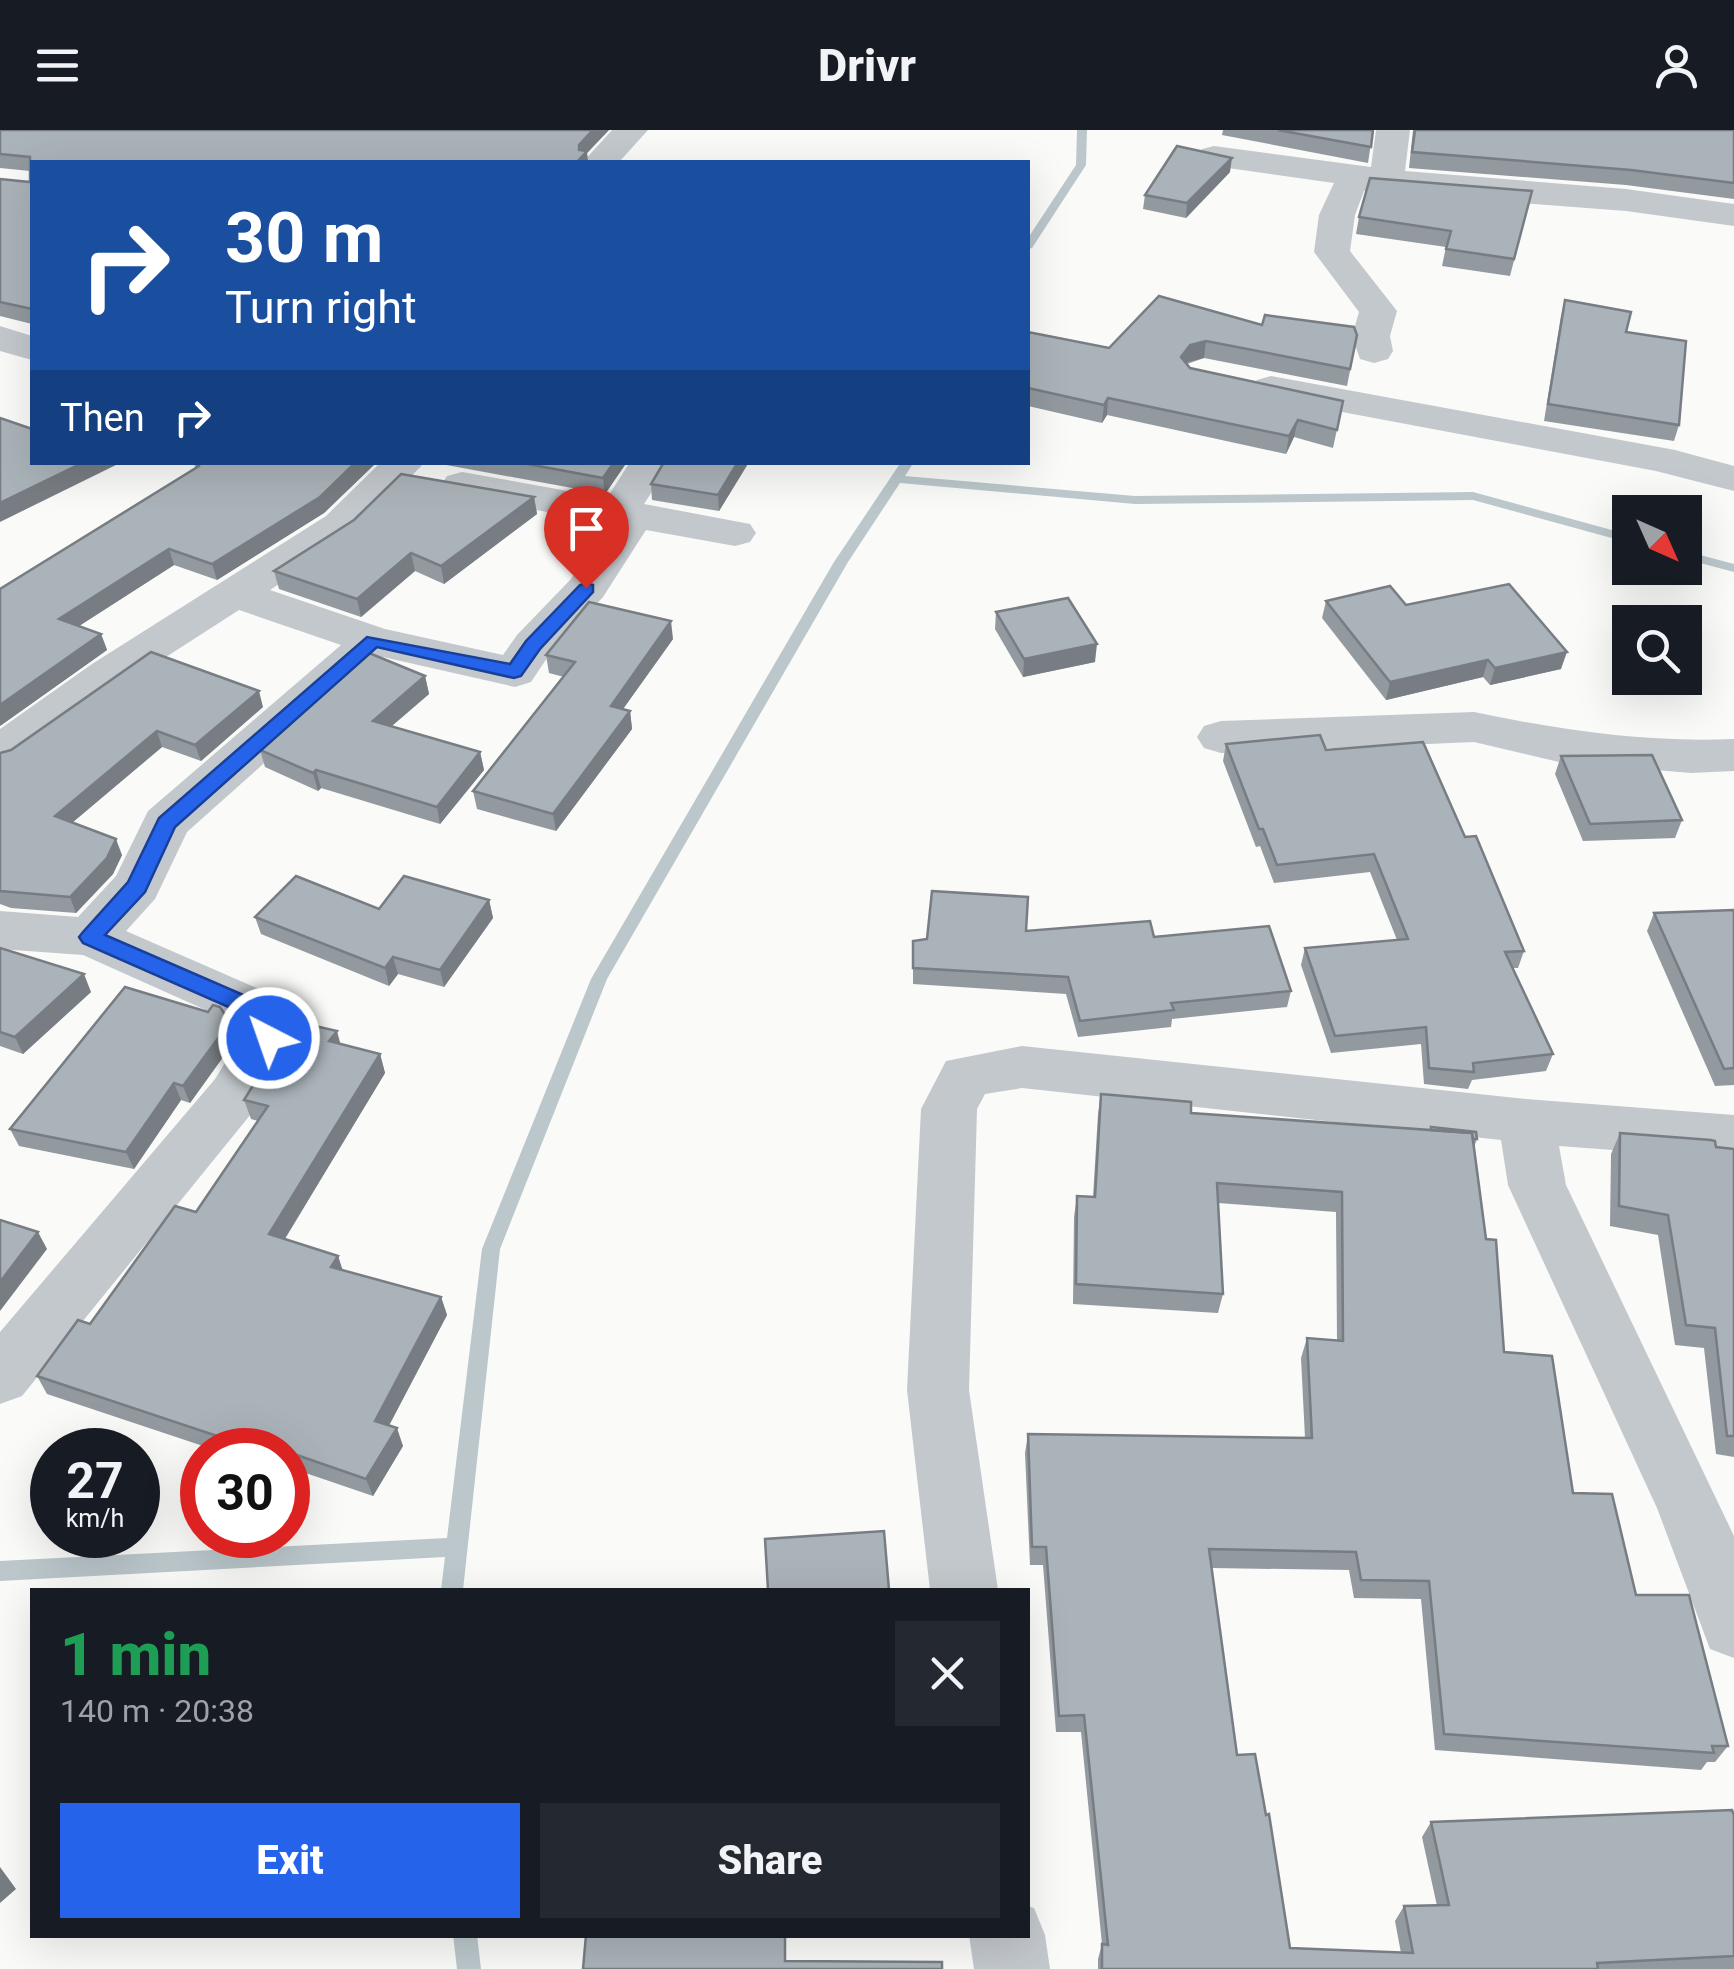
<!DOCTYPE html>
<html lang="en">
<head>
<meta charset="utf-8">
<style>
	:root { --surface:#171b24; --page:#242831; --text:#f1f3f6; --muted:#9ea1a6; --accent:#2563eb }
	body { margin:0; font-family:Roboto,sans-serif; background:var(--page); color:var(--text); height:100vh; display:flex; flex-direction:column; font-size:38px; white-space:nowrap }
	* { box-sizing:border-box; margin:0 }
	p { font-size:32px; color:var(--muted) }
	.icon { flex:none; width:55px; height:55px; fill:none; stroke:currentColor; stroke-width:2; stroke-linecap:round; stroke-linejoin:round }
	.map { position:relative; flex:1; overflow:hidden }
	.drawer { position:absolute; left:30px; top:1458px; width:1000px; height:350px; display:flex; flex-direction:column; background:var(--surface); border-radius:0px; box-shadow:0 10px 40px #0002 }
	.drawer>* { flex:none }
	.guide { position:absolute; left:30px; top:30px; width:1000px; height:305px; border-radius:0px; box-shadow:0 10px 40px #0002; background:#1a4fa0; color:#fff; overflow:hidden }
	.needle { width:65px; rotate:135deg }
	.buttons { position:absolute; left:1612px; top:365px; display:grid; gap:20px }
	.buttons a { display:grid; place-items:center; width:90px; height:90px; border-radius:0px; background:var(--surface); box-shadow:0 10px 40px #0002; font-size:50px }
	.speed { position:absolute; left:30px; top:1298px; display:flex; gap:20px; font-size:50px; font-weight:700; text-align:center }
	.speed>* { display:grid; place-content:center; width:130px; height:130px; border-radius:50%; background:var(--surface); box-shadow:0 10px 40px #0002; line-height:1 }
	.speed small { font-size:25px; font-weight:400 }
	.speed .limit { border:15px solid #d22; background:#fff; color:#111 }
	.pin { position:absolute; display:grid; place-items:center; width:85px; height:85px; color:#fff; margin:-102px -42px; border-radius:50% 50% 50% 0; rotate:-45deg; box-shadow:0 0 10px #0007 }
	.pin .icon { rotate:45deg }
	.me { position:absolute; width:110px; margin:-55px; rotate:319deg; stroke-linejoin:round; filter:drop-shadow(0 0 8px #0008) }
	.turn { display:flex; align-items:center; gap:35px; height:210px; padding:0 30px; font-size:45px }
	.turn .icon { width:130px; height:130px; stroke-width:2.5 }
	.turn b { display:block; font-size:70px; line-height:85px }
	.then { display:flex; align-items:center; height:95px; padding:0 30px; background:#0003; gap:20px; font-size:38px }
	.round { display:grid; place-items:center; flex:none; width:105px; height:105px; border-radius:0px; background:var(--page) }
	.summary { display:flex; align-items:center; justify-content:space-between; height:170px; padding:0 30px }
	h1 { font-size:60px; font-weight:800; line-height:75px; color:#1e9e55 }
	.action { display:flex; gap:20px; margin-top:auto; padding:20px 30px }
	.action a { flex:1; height:115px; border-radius:0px; background:var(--accent); color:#fff; font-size:40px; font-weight:800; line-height:115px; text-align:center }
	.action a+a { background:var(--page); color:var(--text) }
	header { display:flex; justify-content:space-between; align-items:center; height:130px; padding:0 30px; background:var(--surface); font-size:45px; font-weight:800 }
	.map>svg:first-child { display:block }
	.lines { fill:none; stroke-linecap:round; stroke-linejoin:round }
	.stream { fill:#bbc7cb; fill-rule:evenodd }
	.street { fill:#c3c8cc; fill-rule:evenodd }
	.wall { fill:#929a9f }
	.shaded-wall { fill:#777d82 }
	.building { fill:#aab3b9; stroke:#777d82; stroke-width:2.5 }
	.route { fill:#2563eb; stroke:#184099; stroke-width:2.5 }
</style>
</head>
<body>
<header><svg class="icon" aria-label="menu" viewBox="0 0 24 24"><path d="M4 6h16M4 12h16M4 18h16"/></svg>Drivr<svg class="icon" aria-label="person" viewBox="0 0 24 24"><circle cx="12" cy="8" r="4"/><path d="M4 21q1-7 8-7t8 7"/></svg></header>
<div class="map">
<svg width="1734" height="1839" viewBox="0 0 1734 1839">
	<rect width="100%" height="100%" fill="#fafaf8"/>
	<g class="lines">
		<g class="stream">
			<path d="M1077,0H1087L1086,35L1032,118L1028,119V108L1076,35Z"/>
			<path d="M901,332H914L905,346L1135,366L1473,362L1630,405V413L1473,370L1135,374L900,353L848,432L607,849L500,1119L463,1460H441L445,1427L0,1451V1431L447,1408L482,1119L591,849L834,432Z"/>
			<path d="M1685,421L1734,434V442L1685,429Z"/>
			<path d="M453,1805H477L481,1839H457Z"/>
		</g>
		<g class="street">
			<path d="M612,0H648L619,32H583Z"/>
			<path d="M1376,0H1410L1405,41L1626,59L1734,74V96L1626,81L1364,61L1355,85L1350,121L1397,181L1390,206L1393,221L1388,229L1374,233L1360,229L1352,206L1359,182L1314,122L1319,85L1334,53L1214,36L1202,33L1197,26L1202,19L1214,16L1371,37Z"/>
			<path d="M0,196L32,206V230L0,221Z"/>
			<path d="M1271,246L1675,320L1734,336V361L1656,341L1257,266L1251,258L1257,250Z"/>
			<path d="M381,332H425L356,404L270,460L385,499L503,525L517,505L571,449L608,393L447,364L441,355L447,346L462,342L607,368L630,332H671L644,374L750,394L756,403L750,412L735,416L646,400L603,467L549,525L531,552L515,557L383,527L187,702L155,769L126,801L266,862L296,908L255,979L22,1266L0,1274V1202L215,949L240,909L228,890L83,825L0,819V781L78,787L116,746L148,681L341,515L239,480L124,554L17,633L0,638V599L92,534L326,386Z"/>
			<path d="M1474,582C1560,600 1646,613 1734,609V641L1691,643L1559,632L1474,612L1221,623L1204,618L1197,607L1204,596L1221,591Z"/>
			<path d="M1022,916L1526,969L1734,985V1029L1559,1016L1566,1055L1734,1406V1528L1710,1519L1657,1378L1508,1055L1501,1010L1022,958L985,964L977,979L969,1260L998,1460H930L907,1260L921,979L946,931Z"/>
			<path d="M1028,1776L1034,1778L1045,1805L1050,1839H974L969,1805H1028Z"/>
		</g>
	</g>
	<g class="wall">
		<path d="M0,0H609L587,23L588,32H32V194L0,186V49L30,52V41L0,38Z"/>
		<path d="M1223,0H1373L1368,33L1222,5Z"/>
		<path d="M1413,0H1734V69L1626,55L1409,38Z"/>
		<path d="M1230,42L1186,88L1143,79L1145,65Z"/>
		<path d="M1532,61L1510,146L1442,136L1446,117L1356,104L1359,87Z"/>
		<path d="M1565,170L1626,202L1679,295L1674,311L1544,291L1561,186Z"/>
		<path d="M1262,195L1357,205L1347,256L1204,228L1187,234L1190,238L1343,271L1333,318L1294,307L1286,324L1107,285L1102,293L1028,276V202L1109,218Z"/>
		<path d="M193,332H377L324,383L217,450L174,435L79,496L101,504L107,520L0,596L196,338Z"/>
		<path d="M430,332H627L605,364Z"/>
		<path d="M664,332H749L719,381L652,370L651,354Z"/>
		<path d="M534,367L537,384L444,454L415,441L361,487L279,459L274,441Z"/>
		<path d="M1326,471L1406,475L1561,539L1490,555L1483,547L1386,570L1322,488Z"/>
		<path d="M996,482L1095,532L1023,547L995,499Z"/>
		<path d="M673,509L623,579L630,581L632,599L556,701L477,679L473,661L564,547L549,543L546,525Z"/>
		<path d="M425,546L429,564L391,596L480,622L484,640L440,694L321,658L318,661L265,637L260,620Z"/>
		<path d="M263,577L201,631L162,617L72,693L122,725L113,744L76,783L11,778L0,774V623Z"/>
		<path d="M1226,614L1326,620L1465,707L1524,821L1518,838H1513L1553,924L1546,941L1472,950L1468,959L1424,954L1421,914L1331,923L1301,835L1305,818L1397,810L1370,742L1274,753L1260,716L1256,717L1223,631Z"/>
		<path d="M1561,626L1682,690L1675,708L1583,711L1555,644Z"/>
		<path d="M489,770L493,788L444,857L398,844L389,856L261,804L255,787Z"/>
		<path d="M1734,780V955L1715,956L1647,801L1654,783Z"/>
		<path d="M1026,801L1154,807L1291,861L1287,877L1172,889L1171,897L1078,907L1066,864L913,854V811Z"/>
		<path d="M0,818L91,862L23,924L0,916Z"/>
		<path d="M230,892L236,909L190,973L181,970L134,1039L19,1016L10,999Z"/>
		<path d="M340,914L380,924L385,943L285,1109L338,1126L342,1140L441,1167L447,1185L389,1295L403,1316L373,1366L288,1337V1320H215L47,1264L37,1246L90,1194L196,1082L258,991L251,989L244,970Z"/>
		<path d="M1101,964L1191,983L1430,1000L1431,997L1477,1009L1474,1017L1486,1109L1504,1222L1573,1363L1728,1616L1715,1632H1707L1701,1640L1435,1620L1421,1469L1354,1468L1349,1440L1212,1438L1237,1625L1290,1818L1401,1823L1395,1791L1404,1776H1437L1422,1707L1431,1692L1734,1685V1839H1098V1829L1102,1814L1081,1602H1056L1043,1435H1030L1025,1323L1028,1304L1305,1308L1301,1228L1307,1208L1337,1210L1336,1082L1218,1073L1223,1164L1218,1183L1073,1174L1074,1087L1077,1066L1093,1067L1098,984Z"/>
		<path d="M1620,1003L1734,1019V1327L1716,1324L1704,1218L1675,1215L1658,1105L1610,1096L1611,1024Z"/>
	</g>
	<g class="shaded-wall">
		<path d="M593,0H609L587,23L588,32H577L579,15Z"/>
		<path d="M1232,28L1230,42L1186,88L1187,73Z"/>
		<path d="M1206,211L1204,228L1188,232L1179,244L1181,227L1190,215Z"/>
		<path d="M1108,268L1107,285L1102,293L1104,275Z"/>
		<path d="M1298,290L1294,307L1286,324L1289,306Z"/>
		<path d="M84,332H122L0,392V373Z"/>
		<path d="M356,332H377L324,383L217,450L212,434Z"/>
		<path d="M614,332H627L605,364L603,348Z"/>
		<path d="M738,332H749L719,381L718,365Z"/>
		<path d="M534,367L537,384L444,454L441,436Z"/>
		<path d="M169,419L174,435L65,505L59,489Z"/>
		<path d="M411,423L415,441L361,487L357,469Z"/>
		<path d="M671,491L673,509L613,593L611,576Z"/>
		<path d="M101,504L107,520L0,596V575Z"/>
		<path d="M1097,514L1095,532L1023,547L1024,529Z"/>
		<path d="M1567,522L1561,539L1490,555L1495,538Z"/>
		<path d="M1488,530L1483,547L1386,570L1390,552Z"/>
		<path d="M425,546L429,564L377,609L373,591Z"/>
		<path d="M259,561L263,577L201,631L195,615Z"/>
		<path d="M630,581L632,599L556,701L553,684Z"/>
		<path d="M157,601L162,617L61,702L55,686Z"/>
		<path d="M480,622L484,640L440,694L437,677Z"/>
		<path d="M316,640L321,658L318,661L313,643Z"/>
		<path d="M116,709L122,725L113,744L76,783L70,767Z"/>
		<path d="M489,770L493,788L444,857L440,840Z"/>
		<path d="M393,827L398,844L389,856L385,838Z"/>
		<path d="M84,844L91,862L23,924L15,907Z"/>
		<path d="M230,892L236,909L190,973L183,956Z"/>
		<path d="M337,901L342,920L329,911Z"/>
		<path d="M380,924L385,943L276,1123L269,1104Z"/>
		<path d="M174,953L181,970L134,1039L126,1022Z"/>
		<path d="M38,1102L47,1119L0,1181V1152Z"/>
		<path d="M338,1126L344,1144L331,1137Z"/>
		<path d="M441,1167L447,1185L382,1309L375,1291Z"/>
		<path d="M397,1298L403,1316L373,1366L366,1349Z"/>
		<path d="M254,1310L258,1320H251L250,1317Z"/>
		<path d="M0,1737L16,1759L0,1773Z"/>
	</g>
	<g class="building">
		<path d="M0,0H593L579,15V20L587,21L577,32H32V179L0,172V49L30,52V27L0,24Z"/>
		<path d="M1278,0H1373L1371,17Z"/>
		<path d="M1415,0H1734V53L1631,40L1412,22Z"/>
		<path d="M1177,16L1232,28L1187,73L1145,65Z"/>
		<path d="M1370,48L1532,61L1514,129L1446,119L1451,101L1359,87Z"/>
		<path d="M1159,166L1262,195L1265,185L1354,197L1357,205L1350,239L1206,211L1190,215L1181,227L1190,238L1343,271L1337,300L1298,290L1289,306L1108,268L1104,275L1028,258V202L1109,218Z"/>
		<path d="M1565,170L1631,182L1626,202L1686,211L1679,295L1548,274Z"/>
		<path d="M0,288L32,299V332H84L0,373Z"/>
		<path d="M197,332H356L320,367L212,434L169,419L59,489L101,504L0,575V459L199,336Z"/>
		<path d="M517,332H614L603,348Z"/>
		<path d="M664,332H738L718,365L651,354Z"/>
		<path d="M401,344L534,367L441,436L411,423L357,469L274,441L354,390Z"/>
		<path d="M1509,454L1567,522L1495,538L1488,530L1390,552L1326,471L1390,456L1406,475Z"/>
		<path d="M1068,468L1097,514L1024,529L996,482Z"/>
		<path d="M589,472L671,491L611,576L630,581L553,684L473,661L575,532L546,525Z"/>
		<path d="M151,522L259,561L195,615L157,601L55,686L116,709L107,728L70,767L0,761V623L11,620Z"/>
		<path d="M369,523L425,546L373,591L480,622L437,677L316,640L313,643L260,620Z"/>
		<path d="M1320,605L1326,620L1423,612L1465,707L1476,706L1524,821L1505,822L1553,924L1473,933L1474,942L1429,938L1426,897L1335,906L1305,818L1408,809L1374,724L1277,735L1263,699H1259L1226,614Z"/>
		<path d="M1652,625L1682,690L1590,694L1561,626Z"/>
		<path d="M296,746L379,779L404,746L489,770L440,840L393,827L385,838L255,787Z"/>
		<path d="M932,761L1028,767L1026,801L1150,791L1154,807L1269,796L1291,861L1171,873L1174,880L1080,891L1068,847L913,838V811L927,809Z"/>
		<path d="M1734,780V938L1724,939L1654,783Z"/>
		<path d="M0,818L84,844L15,907L0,902Z"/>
		<path d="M125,857L208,882L213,875L220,877L230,892L183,956L174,953L126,1022L10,999Z"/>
		<path d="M293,891L337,901L329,911L380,924L269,1104L338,1126L331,1137L441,1167L375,1291L397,1298L366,1349L288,1322V1320H283L254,1310L250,1317L37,1246L78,1190L90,1194L175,1076L196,1082L268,976L244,970Z"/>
		<path d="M1101,964L1191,972V983L1472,1003L1486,1109L1496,1110L1504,1222L1552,1226L1573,1363L1612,1364L1636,1465H1689L1728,1616H1712L1714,1623L1444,1604L1429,1451L1361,1450L1356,1422L1209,1419L1237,1625L1255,1624L1266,1685L1269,1684L1290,1818L1413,1823L1404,1776L1449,1775L1431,1692L1732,1680L1734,1685V1826L1597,1833L1598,1839H1102V1814L1108,1815L1084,1585L1059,1586L1046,1417H1032L1028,1304L1312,1308L1307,1208L1343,1211L1342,1062L1217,1053L1223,1164L1076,1154L1077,1066L1095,1067Z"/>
		<path d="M1431,997L1476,1002L1477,1009H1473L1472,1003L1431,1000Z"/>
		<path d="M1620,1003L1711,1010L1715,1011L1716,1017L1734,1019V1306H1727L1715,1198L1686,1195L1668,1085L1619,1076Z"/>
		<path d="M0,1090L38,1102L0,1152Z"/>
		<path d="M884,1401L889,1460H768L765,1409Z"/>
		<path d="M586,1805H785V1831L942,1832V1839H583Z"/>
	</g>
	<path class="route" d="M586,453L593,455V462L540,519L521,546L514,548L377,517L175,697L145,762L105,805L255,870L280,908L277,914H261L240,882L83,813L79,807L83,802L128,752L159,688L367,507L510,534L526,511L580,455Z"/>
</svg>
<div class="buttons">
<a><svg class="needle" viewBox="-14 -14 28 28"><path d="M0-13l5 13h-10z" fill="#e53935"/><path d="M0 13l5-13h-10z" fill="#9ea1a6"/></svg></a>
<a><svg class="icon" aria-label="search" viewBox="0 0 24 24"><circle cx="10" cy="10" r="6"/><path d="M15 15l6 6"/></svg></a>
</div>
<div class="speed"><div>27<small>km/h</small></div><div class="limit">30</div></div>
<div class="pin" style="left:586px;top:458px;background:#d93025"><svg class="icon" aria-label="arrive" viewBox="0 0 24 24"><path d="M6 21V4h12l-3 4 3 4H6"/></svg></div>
<svg class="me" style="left:269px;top:908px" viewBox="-20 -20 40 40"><circle r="17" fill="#2563eb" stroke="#fff" stroke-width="3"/><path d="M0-11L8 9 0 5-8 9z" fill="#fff"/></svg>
<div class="guide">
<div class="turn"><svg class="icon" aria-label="right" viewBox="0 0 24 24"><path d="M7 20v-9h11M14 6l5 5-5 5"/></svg><div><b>30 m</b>Turn right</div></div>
<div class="then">Then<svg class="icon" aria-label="right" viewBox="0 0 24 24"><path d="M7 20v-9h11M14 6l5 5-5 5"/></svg></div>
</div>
<section class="drawer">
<div class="summary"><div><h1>1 min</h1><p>140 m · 20:38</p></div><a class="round"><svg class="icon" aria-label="close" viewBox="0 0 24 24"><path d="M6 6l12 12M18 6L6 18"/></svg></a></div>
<div class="action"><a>Exit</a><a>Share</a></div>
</section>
</div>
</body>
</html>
